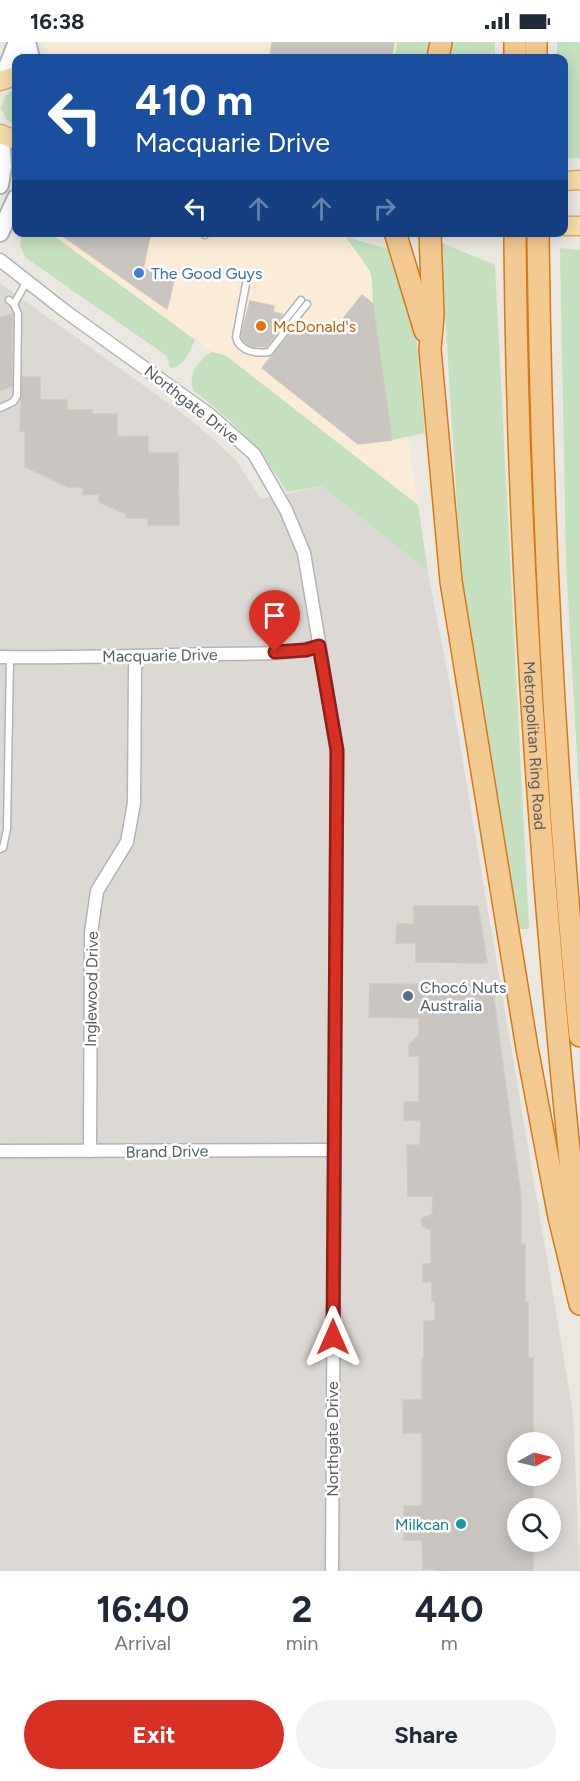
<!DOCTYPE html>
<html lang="en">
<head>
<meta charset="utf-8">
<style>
	:root { --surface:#fff; --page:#f2f2f3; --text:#1f2937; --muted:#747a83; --accent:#d93025 }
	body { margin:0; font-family:Figtree,sans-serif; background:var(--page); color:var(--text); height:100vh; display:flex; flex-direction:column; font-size:22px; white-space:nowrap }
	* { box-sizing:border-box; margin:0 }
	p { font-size:20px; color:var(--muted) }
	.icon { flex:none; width:33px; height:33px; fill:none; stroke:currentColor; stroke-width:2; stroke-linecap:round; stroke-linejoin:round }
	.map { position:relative; height:1529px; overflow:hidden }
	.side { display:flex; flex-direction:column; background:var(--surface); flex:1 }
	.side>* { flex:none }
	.top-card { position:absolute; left:12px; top:12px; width:556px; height:183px; border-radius:12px; box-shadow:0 3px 15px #0003; background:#1a4fa0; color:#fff; overflow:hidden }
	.needle { width:39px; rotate:82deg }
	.tools { position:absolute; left:507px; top:1390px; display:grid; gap:12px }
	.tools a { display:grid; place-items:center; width:54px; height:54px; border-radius:50%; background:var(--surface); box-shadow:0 3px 15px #0003; font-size:30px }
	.pin { position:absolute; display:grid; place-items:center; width:51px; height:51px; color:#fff; margin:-62px -26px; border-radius:50% 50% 50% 0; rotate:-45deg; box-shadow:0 0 6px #0007 }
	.pin .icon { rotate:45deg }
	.me { position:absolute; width:66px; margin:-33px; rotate:0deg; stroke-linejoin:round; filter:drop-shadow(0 0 4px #0008) }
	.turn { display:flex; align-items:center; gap:21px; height:126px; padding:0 24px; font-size:27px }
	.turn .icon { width:78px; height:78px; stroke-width:2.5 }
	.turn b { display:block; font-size:42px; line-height:51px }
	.lanes { display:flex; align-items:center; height:57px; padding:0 24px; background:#0003; justify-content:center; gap:30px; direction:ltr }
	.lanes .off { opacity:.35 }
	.eta { display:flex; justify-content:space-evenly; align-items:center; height:102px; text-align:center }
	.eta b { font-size:36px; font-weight:700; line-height:42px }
	.action { display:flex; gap:12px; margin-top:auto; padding:12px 24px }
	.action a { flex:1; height:69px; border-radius:36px; background:var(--accent); color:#fff; font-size:24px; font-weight:700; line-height:69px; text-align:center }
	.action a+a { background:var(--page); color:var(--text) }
	.status { display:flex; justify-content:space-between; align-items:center; height:42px; padding:0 30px; background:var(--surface); direction:ltr }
	.status svg { height:16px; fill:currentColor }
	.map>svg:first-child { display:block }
	.commercial { fill:#faecd7 }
	.industrial { fill:#dcd9d5; fill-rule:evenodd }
	.green { fill:#c5e0bf }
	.building { fill:#c8c4c0; stroke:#cfc8c0; stroke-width:1.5 }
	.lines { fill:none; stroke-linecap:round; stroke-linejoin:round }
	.service-casing { stroke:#b1b4b7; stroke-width:9 }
	.minor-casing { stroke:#b1b4b7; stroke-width:15 }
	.secondary-casing { stroke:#b0b4b7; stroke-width:20 }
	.primary-casing { stroke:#e3a962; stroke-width:21 }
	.motorway-casing { stroke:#d67916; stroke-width:24 }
	.service { stroke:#fff; stroke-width:6 }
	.minor { stroke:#fff; stroke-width:12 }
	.secondary { stroke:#fff; stroke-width:16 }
	.primary { stroke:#f6ddaa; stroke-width:18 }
	.motorway { stroke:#f2c991; stroke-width:21 }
	.route-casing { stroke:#8d1f18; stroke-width:15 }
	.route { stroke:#d93025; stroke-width:10 }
	.shop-dot { fill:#3f7fe0; stroke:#fff; stroke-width:2 }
	.food-dot { fill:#e8710a; stroke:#fff; stroke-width:2 }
	.service-dot { fill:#5c6f8a; stroke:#fff; stroke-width:2 }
	.culture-dot { fill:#0f9aa8; stroke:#fff; stroke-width:2 }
	.labels { text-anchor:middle; stroke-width:5; stroke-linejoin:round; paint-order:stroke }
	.shop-label { font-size:16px; fill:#366cbe; stroke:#fff; text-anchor:start }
	.food-label { font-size:16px; fill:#c56008; stroke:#fff; text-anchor:start }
	.street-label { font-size:16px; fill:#595d60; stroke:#fff }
	.service-label { font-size:16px; fill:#4e5e75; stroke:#fff; text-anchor:start }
	.culture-label { font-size:16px; fill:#0d838f; stroke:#fff; text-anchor:end }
</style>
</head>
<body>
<div class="status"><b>16:38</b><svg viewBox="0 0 49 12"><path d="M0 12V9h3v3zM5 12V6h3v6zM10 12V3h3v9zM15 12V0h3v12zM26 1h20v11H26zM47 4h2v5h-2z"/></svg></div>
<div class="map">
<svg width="580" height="1529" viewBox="0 0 580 1529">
	<rect width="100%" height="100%" fill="#ebe7e1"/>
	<g class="commercial">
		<path d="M44,0H397L395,16H53L45,11Z"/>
		<path d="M325,190L346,195L370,229L392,398L408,395L418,463L225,314L212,310L50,191Z"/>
	</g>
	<path class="industrial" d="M0,241L178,368L209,393L236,418L261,457L322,444L428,530L450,644L573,1371L580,1529H0ZM518,1401H550V1434H518ZM518,1467H550V1500H518Z"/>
	<g class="green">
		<path d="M397,0H430L428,16H395Z"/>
		<path d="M450,0H495V16H448Z"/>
		<path d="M557,0H580V116H564V16H557Z"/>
		<path d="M16,47V83L7,78L1,66L5,54Z"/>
		<path d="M22,190L50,191L195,298C190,309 184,326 170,326L167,314L26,216L20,204Z"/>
		<path d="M346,195L392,208L416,292L425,391L392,398L373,262L372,238L370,229Z"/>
		<path d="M442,201L495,223L529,887H511L462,545L443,237Z"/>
		<path d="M560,206L580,208V766L566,519Z"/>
		<path d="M212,310L225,313L418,463L428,530L322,444L287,450C264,409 231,377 194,349C186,335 199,317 212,310Z"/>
	</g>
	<g class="building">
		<path d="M272,0H394L392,16H270Z"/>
		<path d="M57,190H151L143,227L175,234L167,267Z"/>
		<path d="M362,253L373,262L392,398L358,402L262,326L300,280L309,287L315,280L331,292Z"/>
		<path d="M250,259L274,264L273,270L282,272L277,291L266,305L251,304L244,300L241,295Z"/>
		<path d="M12,272V344L0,349V276Z"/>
		<path d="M22,335H40V358H67V368H92V372H117V395L148,394V411H178L179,483H148V476H126V472L99,460V452L83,453V445H68L25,425V389H20Z"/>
		<path d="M414,864H478L487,921L416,920V901H396L397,882H414Z"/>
		<path d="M370,942L492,943L521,1155V1202H525V1260H528V1316H533V1401H518V1434H533V1467H518V1500H533V1529H436V1527H423L422,1498H404V1464H422V1391H403V1358H422V1317H424V1279H435V1259H432V1240H423V1222H431V1188L422,1184V1176L432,1173L433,1154H408L407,1103H420L421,1078H404V1060H419V1014H409V1003L419,993V976L369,975Z"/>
	</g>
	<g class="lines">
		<defs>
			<g id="service">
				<path d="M205,193L206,190"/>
				<path d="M246,242L236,295C239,309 256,312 269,310L307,262"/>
				<path d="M14,262L27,239"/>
				<path d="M282,293L286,277L301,258"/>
				<path d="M0,366L13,360L17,354L18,272L14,262L9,258"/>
				<path d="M0,807L3,806L7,787L10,615"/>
			</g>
			<g id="minor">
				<path d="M0,218L65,269L210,373L254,412L286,468L304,511L337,708L332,1529"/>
				<path d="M0,615C70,616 140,614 210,612C246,611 285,614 319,604"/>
				<path d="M0,1109L333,1108"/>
				<path d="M90,1109L91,891L97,849L127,800L134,761L135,627L136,614"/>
			</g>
			<g id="secondary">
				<path d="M27,0L31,16"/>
				<path d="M2,38L17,0"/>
				<path d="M0,143L3,125L1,93"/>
				<path d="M0,191L16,156"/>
			</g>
			<g id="primary">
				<path d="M0,39L16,34"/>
				<path d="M0,92L16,98"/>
				<path d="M564,139L580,138"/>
				<path d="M564,184H580"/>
			</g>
			<g id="motorway">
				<path d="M536,0V16"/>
				<path d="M438,16L441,0"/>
				<path d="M515,16V0"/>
				<path d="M395,190L425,289"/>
				<path d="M430,190L433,273L430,307L451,539L527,1006L559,1175L580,1262"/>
				<path id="s1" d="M515,190C517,533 544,875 580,1215"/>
				<path d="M538,190C541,459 554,727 580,994"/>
			</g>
		</defs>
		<use href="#service" class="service-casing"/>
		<use href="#minor" class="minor-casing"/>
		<use href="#secondary" class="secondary-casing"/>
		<use href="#primary" class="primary-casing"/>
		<use href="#motorway" class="motorway-casing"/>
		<use href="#service" class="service"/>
		<use href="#minor" class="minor"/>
		<use href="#secondary" class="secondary"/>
		<use href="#primary" class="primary"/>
		<use href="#motorway" class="motorway"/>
	</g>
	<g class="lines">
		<defs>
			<path id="route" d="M275,610L306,608L319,604L337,708L333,1295"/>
		</defs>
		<use href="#route" class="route-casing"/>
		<use href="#route" class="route"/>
	</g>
	<circle class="shop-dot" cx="139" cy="231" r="6"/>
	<circle class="food-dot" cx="261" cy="284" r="6"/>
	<circle class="service-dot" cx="408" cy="954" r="6"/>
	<circle class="culture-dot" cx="461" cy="1482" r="6"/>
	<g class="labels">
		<g class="shop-label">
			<text x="151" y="237">The Good Guys</text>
		</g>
		<g class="food-label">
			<text x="273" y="290">McDonald's</text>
		</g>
		<g class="street-label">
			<text transform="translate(192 362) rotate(38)" y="6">Northgate Drive</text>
			<text transform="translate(160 613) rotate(-1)" y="6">Macquarie Drive</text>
			<text dy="6" stroke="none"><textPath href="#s1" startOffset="514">Metropolitan Ring Road</textPath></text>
			<text transform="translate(91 947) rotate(-89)" y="6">Inglewood Drive</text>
			<text transform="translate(167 1109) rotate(-1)" y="6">Brand Drive</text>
			<text transform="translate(332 1397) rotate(-90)" y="6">Northgate Drive</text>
		</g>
		<g class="service-label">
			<text x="420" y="951">Chocó Nuts<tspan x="420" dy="18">Australia</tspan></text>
		</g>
		<g class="culture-label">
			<text x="449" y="1488">Milkcan</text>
		</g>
	</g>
</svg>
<div class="tools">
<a><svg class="needle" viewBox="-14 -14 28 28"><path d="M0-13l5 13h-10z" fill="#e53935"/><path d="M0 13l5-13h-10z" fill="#747a83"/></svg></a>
<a><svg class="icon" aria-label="search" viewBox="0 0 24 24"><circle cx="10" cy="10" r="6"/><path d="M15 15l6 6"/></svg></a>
</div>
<div class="pin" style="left:275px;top:610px;background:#d93025"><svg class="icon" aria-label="arrive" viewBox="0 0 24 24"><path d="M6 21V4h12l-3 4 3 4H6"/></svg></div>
<svg class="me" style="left:333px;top:1295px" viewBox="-20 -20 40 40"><path d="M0-17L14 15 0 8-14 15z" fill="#d93025" stroke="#fff" stroke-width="4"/></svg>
<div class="top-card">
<div class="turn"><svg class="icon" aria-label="left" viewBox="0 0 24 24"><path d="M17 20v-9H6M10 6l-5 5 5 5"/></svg><div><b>410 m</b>Macquarie Drive</div></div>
<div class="lanes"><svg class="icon" aria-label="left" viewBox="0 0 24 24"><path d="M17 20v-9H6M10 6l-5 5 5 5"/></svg><svg class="icon off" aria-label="ahead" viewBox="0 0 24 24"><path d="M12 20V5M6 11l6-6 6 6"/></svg><svg class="icon off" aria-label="ahead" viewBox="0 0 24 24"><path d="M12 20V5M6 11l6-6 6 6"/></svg><svg class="icon off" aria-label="right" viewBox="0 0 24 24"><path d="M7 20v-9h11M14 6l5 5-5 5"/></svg></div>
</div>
</div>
<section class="side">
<div class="eta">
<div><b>16:40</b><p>Arrival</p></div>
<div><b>2</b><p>min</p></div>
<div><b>440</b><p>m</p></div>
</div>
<div class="action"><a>Exit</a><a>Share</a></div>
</section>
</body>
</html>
